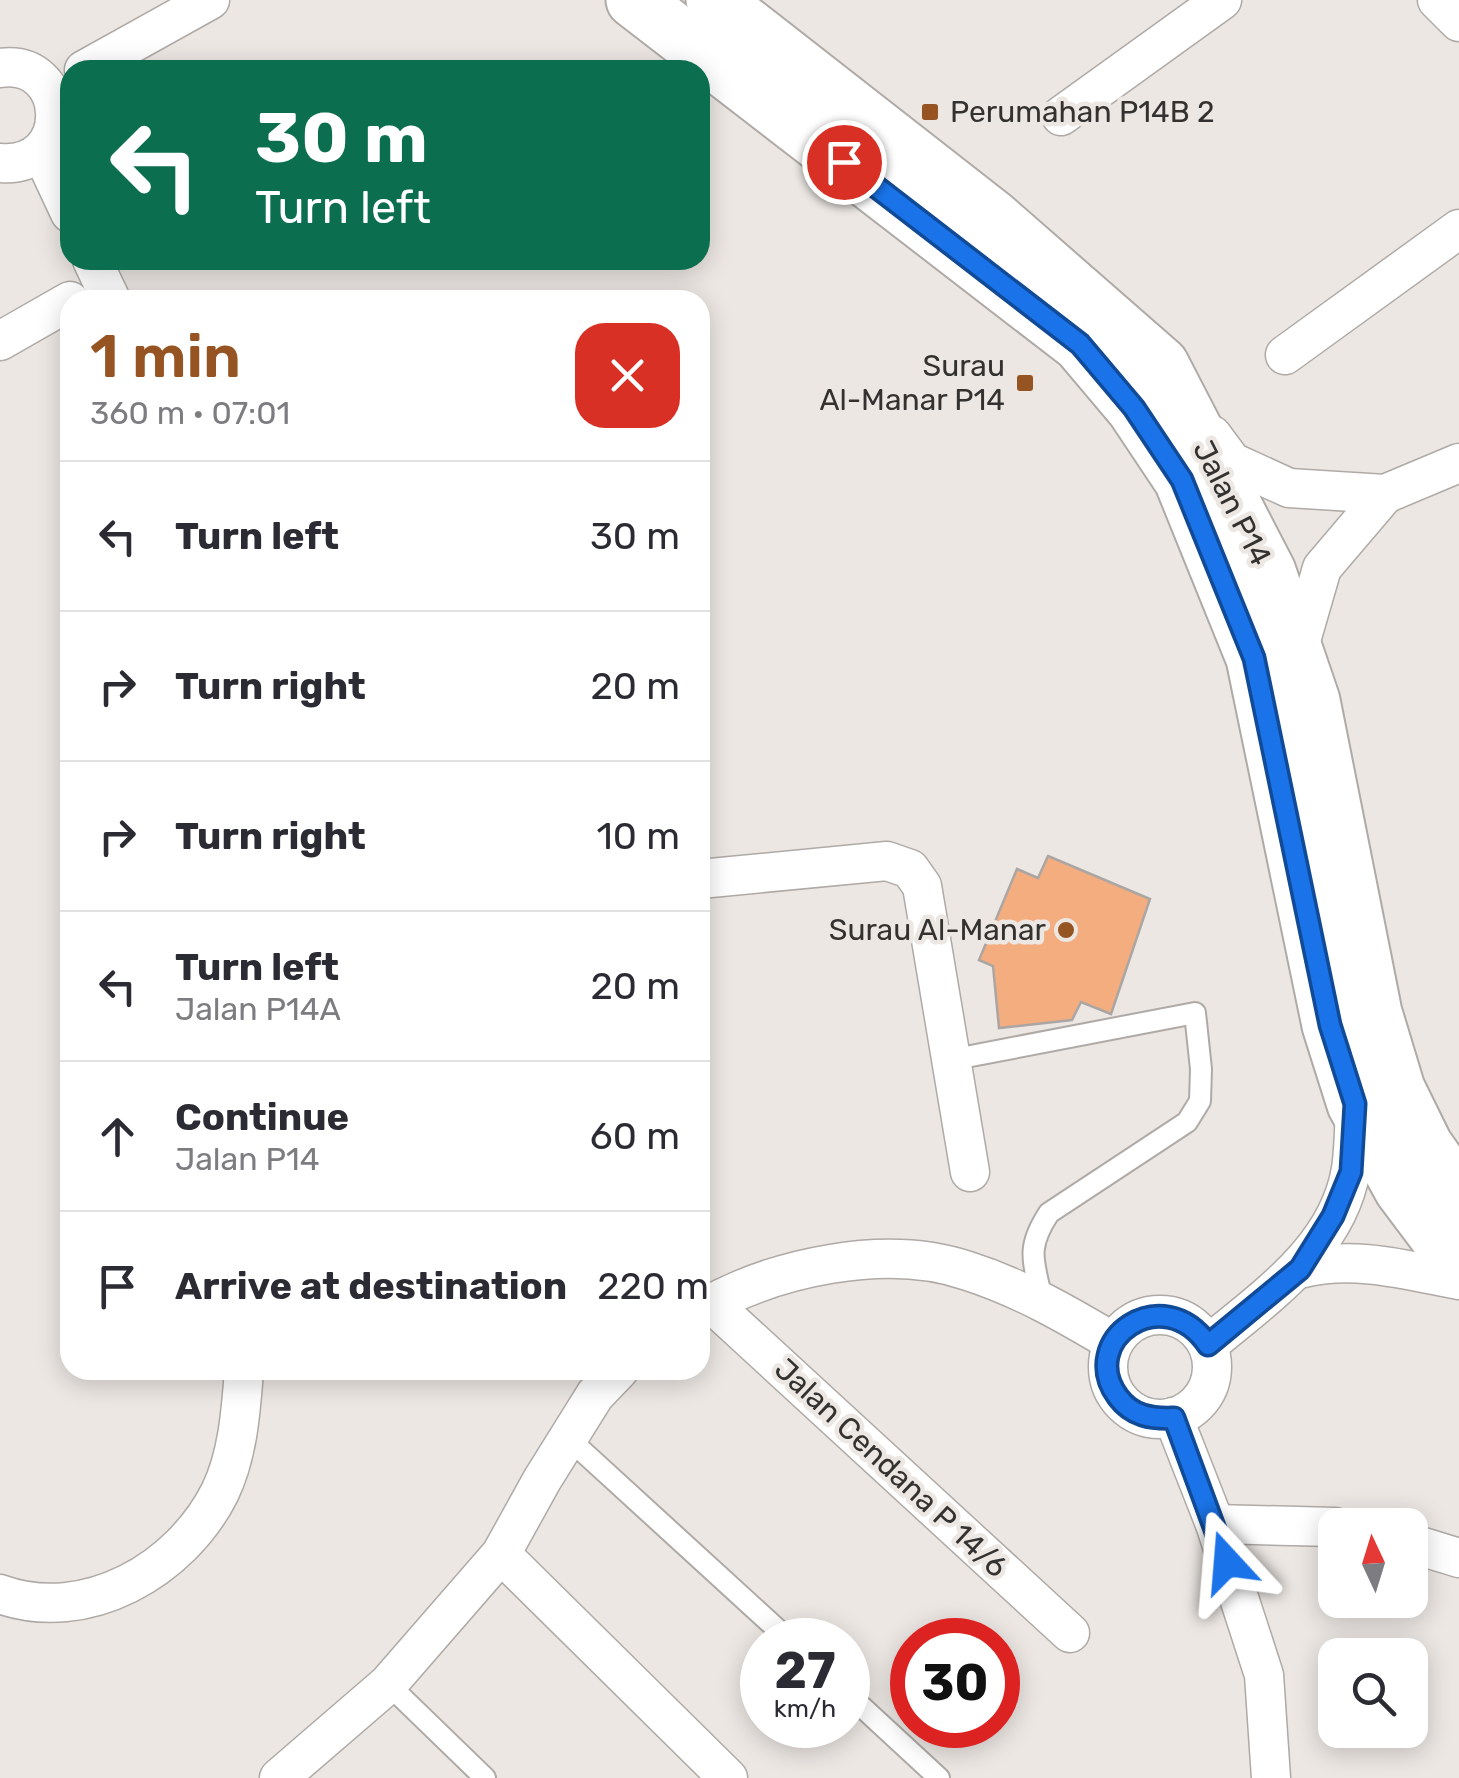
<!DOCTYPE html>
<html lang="en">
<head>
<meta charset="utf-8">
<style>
	:root { --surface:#fff; --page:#f2f2f3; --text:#2b2b33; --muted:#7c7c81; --line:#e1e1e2; --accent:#965422 }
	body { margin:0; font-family:Rubik,sans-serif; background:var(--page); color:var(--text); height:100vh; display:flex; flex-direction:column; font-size:38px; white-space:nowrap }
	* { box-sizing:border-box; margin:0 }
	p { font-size:32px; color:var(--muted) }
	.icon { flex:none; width:55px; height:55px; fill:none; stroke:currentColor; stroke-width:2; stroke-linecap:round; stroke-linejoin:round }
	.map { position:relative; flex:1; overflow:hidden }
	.sheet { position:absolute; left:60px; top:290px; width:650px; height:1090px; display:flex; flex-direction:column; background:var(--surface); border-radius:30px; box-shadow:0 5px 25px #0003 }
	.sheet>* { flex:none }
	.top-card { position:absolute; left:60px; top:60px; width:650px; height:210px; border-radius:30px; box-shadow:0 5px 25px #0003; background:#0b6e4f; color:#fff; overflow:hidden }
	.needle { width:65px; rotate:356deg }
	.tools { position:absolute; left:1318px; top:1508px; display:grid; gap:20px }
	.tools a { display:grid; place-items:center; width:110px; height:110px; border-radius:20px; background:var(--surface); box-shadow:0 5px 25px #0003; font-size:50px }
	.speed { position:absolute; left:740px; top:1618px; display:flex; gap:20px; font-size:50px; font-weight:700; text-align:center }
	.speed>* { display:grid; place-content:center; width:130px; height:130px; border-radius:50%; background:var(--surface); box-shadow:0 5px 25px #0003; line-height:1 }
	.speed small { font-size:25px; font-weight:400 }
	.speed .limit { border:15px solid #d22; background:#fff; color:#111 }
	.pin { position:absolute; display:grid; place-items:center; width:85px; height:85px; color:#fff; margin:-42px; border:5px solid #fff; border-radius:50%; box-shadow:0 2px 10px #0007 }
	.me { position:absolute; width:110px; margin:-55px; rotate:341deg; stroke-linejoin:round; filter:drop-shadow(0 0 8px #0008) }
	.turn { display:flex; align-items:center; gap:35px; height:210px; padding:0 30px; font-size:45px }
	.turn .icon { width:130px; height:130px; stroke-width:2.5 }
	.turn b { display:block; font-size:70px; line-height:85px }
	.round { display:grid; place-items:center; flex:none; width:105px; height:105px; border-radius:30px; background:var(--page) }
	.overview { display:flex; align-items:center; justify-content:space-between; height:170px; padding:0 30px }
	h1 { font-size:60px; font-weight:600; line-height:75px; color:var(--accent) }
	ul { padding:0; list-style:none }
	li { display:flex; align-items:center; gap:30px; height:150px; padding:0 30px; border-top:2px solid var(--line) }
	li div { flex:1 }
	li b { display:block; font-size:38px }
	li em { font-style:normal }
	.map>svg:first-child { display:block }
	.building { fill:#f4ad7e; stroke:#aba6a3; stroke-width:2.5 }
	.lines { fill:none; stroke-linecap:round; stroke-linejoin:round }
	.lane-casing { stroke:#afaaa6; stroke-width:24 }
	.street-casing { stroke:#afaaa6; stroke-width:41 }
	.secondary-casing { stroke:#afaaa6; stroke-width:59 }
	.lane { stroke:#fff; stroke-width:20 }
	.street { stroke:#fff; stroke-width:38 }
	.secondary { stroke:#fff; stroke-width:55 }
	.route-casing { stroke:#114b97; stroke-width:25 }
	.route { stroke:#1a73e8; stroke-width:18 }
	.poi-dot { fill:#965422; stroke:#ece7e3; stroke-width:4 }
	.labels { text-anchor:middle; stroke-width:9; stroke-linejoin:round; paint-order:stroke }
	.poi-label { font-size:30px; fill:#343230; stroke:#ece7e3; text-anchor:end }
	.street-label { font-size:30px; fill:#343230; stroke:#ece7e3 }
</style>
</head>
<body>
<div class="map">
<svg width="1459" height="1778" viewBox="0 0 1459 1778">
	<rect width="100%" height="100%" fill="#ece7e3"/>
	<path class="building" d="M1048,856L1150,899L1111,1014L1081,1002L1072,1020L999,1028L993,966L979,960L1017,869L1038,878Z"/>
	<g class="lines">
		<defs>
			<g id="lane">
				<path d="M950,1060L1195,1013L1201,1069L1200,1101L1187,1122L1049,1213C1026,1248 1033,1260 1042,1299"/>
				<path d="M568,1438L789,1640"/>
				<path d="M388,1684L485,1778"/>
				<path d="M848,1694L939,1778"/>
			</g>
			<g id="street">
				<path d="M1437,0L1459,22"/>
				<path d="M0,68C71,58 76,169 0,163"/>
				<path d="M84,70L210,0"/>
				<path d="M1061,116L1222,0"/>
				<path d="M41,151L70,213"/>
				<path d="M92,260L111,300"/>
				<path d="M0,341L70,301"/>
				<path d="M1285,355L1459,229"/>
				<path d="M1212,435L1232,462L1289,488L1385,494L1459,463"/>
				<path d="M1303,660L1300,644L1322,568L1385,494"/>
				<path d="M700,879L887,861L910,869L922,886L970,1172"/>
				<path d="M1300,1269C1353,1255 1406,1270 1459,1280"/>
				<path d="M711,1303L1070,1633"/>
				<path d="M700,1310C774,1267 886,1243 968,1271C1021,1288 1066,1314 1113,1342"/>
				<circle cx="1160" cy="1367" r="52"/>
				<path d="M1208,1345C1265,1297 1338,1249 1351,1169C1354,1149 1354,1127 1355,1107"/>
				<path d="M1173,1417L1215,1524L1264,1675L1271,1778"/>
				<path d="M1215,1524L1335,1527"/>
				<path d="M1410,1543L1459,1558"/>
				<path d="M501,1554L728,1778"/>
				<path d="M0,1594C86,1625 181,1570 220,1492C238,1455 241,1410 244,1370"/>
				<path d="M279,1778L388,1684L501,1554L542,1480L595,1395L619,1370"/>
			</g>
			<g id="secondary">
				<path d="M634,0L1080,344L1134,408L1182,480L1254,658L1330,1025L1355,1104L1402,1189L1459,1265"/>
				<path d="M714,0L993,218L1161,365L1268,572L1312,701L1374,1013L1397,1089L1425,1146L1459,1194"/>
			</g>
		</defs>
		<use href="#lane" class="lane-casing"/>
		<use href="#street" class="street-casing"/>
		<use href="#secondary" class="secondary-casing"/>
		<use href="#lane" class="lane"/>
		<use href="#street" class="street"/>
		<use href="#secondary" class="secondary"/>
	</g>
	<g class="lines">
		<defs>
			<path id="route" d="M844,162L1080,344L1134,408L1182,480L1254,658L1330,1025L1355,1104L1351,1172L1333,1216L1300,1269L1208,1345C1163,1279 1076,1340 1118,1397C1132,1416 1151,1419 1174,1418L1227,1562"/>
		</defs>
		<use href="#route" class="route-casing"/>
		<use href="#route" class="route"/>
	</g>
	<g class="poi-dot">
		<rect x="920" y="102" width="20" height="20" rx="5"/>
		<rect x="1015" y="373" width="20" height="20" rx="5"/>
		<circle cx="1066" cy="930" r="10"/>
	</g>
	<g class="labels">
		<g class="poi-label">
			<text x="950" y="122" text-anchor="start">Perumahan P14B 2</text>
			<text x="1005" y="376">Surau<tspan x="1005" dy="34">Al-Manar P14</tspan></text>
			<text x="1046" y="940">Surau Al-Manar</text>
		</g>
		<g class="street-label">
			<text transform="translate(1232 503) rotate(63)" y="10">Jalan P14</text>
			<text transform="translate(891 1468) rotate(43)" y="10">Jalan Cendana P 14/6</text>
		</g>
	</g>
</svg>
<div class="tools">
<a><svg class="needle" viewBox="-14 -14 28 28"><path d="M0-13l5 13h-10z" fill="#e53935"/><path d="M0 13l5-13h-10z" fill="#7c7c81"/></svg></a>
<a><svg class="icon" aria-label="search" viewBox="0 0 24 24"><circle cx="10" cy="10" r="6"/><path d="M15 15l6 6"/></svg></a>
</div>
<div class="speed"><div>27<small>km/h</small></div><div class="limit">30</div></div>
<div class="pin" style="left:844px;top:162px;background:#d93025"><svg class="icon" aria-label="arrive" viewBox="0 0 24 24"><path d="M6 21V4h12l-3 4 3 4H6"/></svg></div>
<svg class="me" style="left:1227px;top:1562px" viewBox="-20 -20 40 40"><path d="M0-17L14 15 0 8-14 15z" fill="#1a73e8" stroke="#fff" stroke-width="4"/></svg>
<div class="top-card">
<div class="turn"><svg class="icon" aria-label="left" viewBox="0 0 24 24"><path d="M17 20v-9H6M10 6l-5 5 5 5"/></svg><div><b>30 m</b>Turn left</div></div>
</div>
<section class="sheet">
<div class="overview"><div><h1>1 min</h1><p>360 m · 07:01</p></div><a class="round" style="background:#d93025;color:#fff"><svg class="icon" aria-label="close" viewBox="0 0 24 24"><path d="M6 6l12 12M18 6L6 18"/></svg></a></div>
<ul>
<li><svg class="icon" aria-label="left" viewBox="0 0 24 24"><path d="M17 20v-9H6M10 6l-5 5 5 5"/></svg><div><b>Turn left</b></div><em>30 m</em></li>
<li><svg class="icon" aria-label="right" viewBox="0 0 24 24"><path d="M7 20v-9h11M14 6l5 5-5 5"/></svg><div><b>Turn right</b></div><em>20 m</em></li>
<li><svg class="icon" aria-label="right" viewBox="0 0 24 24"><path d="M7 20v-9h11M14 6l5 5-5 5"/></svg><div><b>Turn right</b></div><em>10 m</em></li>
<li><svg class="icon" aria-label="left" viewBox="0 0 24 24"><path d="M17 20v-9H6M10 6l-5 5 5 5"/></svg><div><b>Turn left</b><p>Jalan P14A</p></div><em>20 m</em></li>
<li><svg class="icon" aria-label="ahead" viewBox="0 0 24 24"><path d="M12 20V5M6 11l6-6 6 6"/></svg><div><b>Continue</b><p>Jalan P14</p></div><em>60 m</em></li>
<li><svg class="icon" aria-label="arrive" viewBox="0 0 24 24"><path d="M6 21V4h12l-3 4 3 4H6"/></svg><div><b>Arrive at destination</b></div><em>220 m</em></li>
</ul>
</section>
</div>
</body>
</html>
